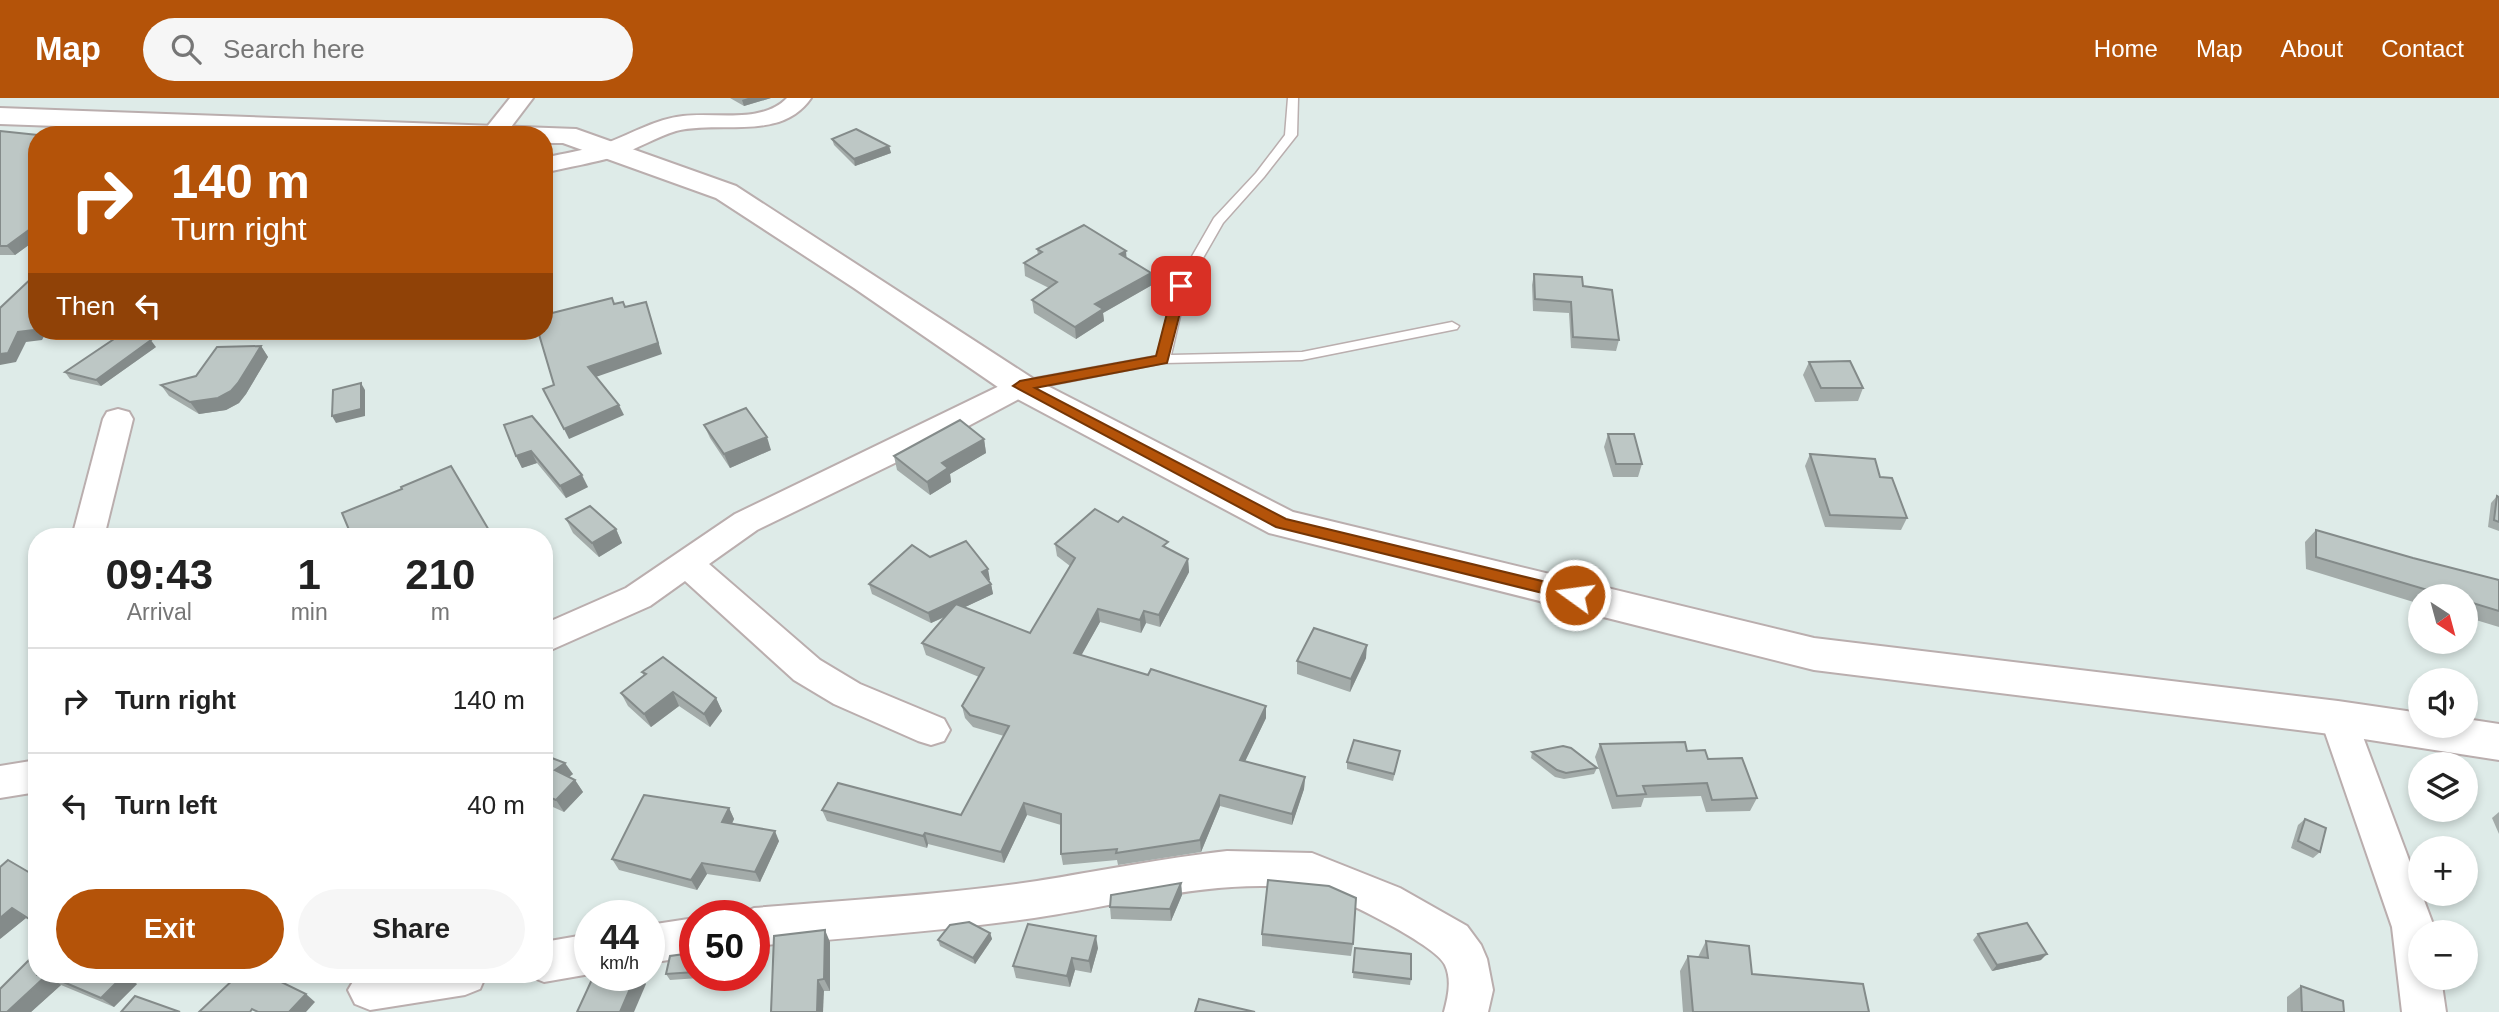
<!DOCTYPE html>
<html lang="en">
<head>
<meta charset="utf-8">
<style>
	:root { --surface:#fff; --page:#f6f6f6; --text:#222; --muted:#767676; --line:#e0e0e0; --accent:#b45309 }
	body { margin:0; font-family:Arial,sans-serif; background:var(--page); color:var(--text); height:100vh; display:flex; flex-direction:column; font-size:26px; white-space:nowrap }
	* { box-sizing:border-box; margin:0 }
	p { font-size:23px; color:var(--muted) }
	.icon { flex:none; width:38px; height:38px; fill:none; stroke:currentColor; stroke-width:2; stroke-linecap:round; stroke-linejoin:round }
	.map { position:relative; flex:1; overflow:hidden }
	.panel { position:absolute; left:28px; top:430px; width:525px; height:455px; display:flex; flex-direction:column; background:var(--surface); border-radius:28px; box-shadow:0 4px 10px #0003 }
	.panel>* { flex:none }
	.hud { position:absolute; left:28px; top:28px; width:525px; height:214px; border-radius:28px; box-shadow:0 4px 10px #0003; background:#b45309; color:#fff; overflow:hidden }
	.needle { width:46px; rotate:144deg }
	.fabs { position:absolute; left:2408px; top:486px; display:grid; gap:14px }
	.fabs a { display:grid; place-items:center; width:70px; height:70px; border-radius:50%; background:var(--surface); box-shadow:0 4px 10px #0003; font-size:35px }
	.speed { position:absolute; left:574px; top:802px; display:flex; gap:14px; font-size:35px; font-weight:700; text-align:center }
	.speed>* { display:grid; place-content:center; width:91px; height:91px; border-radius:50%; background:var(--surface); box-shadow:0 4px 10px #0003; line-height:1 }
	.speed small { font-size:18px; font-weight:400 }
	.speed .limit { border:10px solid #d22; background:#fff; color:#111 }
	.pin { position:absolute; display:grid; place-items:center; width:60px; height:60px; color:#fff; margin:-30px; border-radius:14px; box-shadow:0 4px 10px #0006 }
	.me { position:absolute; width:77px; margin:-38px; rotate:284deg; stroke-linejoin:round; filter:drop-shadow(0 0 5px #0008) }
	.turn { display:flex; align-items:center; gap:24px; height:147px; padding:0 28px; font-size:32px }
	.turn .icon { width:91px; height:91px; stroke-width:2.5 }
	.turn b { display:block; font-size:49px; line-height:60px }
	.then { display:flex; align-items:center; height:66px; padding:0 28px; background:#0003; gap:14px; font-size:26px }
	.eta { display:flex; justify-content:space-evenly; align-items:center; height:119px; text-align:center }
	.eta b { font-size:42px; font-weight:800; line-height:49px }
	.action { display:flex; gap:14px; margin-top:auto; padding:14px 28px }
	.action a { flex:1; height:80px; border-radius:42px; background:var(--accent); color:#fff; font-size:28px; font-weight:800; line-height:80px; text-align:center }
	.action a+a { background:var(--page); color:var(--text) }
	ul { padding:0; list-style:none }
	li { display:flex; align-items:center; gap:21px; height:105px; padding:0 28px; border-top:2px solid var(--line) }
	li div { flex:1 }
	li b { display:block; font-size:26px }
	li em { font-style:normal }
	header { display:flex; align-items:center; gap:42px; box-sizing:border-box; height:98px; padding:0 35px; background:var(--accent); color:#fff }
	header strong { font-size:33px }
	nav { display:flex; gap:38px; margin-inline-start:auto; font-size:24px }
	.search { width:490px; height:63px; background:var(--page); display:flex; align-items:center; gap:18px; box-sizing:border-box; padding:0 24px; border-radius:38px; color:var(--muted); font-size:26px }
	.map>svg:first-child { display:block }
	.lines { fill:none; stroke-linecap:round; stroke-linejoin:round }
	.service-casing { stroke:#baaeae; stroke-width:3 }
	.minor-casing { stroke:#baaeae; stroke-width:4 }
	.secondary-casing { stroke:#baaeae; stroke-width:4 }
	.service { fill:#fff; fill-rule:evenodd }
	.minor { fill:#fff; fill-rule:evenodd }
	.secondary { fill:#fff; fill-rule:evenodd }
	.wall { fill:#a3aba9 }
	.shaded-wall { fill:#848b8a }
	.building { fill:#bdc7c5; stroke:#848b8a; stroke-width:2 }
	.route { fill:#b45309; stroke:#753606; stroke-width:2 }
</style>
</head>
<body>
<header>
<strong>Map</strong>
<div class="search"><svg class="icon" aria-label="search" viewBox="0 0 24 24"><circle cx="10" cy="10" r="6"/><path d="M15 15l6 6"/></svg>Search here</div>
<nav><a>Home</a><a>Map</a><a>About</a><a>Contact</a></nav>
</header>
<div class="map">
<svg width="2499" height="914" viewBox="0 0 2499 914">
	<rect width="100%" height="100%" fill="#deebe8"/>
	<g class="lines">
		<defs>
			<path id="service" d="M1288,0H1298L1297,37L1264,79L1223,125L1187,188L1171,257L1302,254L1452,224L1459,228L1457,231L1302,262L1163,265L1020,293L1015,291L1013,288L1015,285L1020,283L1157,258L1175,188L1214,120L1256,75L1285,37Z"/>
			<g id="minor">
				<path d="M510,0H533L505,37H483L486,30Z"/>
				<path d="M787,0H811C781,44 720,22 676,33C656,39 637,51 617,58C593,65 568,69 544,75V60C565,55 587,52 607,45C633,35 656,21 683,18C716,14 762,26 787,0Z"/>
				<path d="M142,17L191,32L195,37C176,37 143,41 130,24L134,19Z"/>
				<path d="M1020,278L1030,281L1035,288L1030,295L940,343L757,432L709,466L820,562L860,586L944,621L950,632L944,643L931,647L918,643L834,606L794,582L685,483L650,508L544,555V526L626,490L735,416Z"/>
				<path d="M118,311L129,314L133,321L104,439H72L103,321L107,314Z"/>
				<path d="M2338,605L2351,609L2356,620L2434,829L2435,835H2420V880H2441L2446,914H2402L2392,829L2320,620L2325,609Z"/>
				<path d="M37,662V694L0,700V668Z"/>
				<path d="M1227,753L1312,755L1400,790L1467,828L1481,847L1487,861L1493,892L1488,914H1444C1448,899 1452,882 1445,867C1437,847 1331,794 1308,791C1215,779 1125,807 1034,820C941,833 848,840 754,848V817H738L754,810C848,802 943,797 1037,783C1100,773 1163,760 1227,753Z"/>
				<path d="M695,820V858L649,865V827Z"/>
				<path d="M590,836V876L544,884L529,878L544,877V844Z"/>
				<path d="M486,877L480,891L465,897L370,912L355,906L348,892L357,877Z"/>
			</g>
			<path id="secondary" d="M0,10L576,31L736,88L1032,280L1293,414L1814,540L2338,603L2420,615V628H2466V621L2499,626V662L2338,637L1814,572L1269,435L1008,296L854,190L716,100L563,45H544V37H315L0,26Z"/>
		</defs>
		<use href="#service" class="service-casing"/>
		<use href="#minor" class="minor-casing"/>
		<use href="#secondary" class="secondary-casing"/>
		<use href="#service" class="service"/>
		<use href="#minor" class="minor"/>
		<use href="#secondary" class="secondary"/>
	</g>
	<g class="wall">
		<path d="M730,0H771L744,8Z"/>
		<path d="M0,33L37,37V141L15,157H0Z"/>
		<path d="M832,41L889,48L891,55L855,68L834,47Z"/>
		<path d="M1037,151L1127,161L1151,175L1152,187L1103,215L1104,223L1076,241L1034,215L1032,202L1049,190L1025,178L1024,165L1038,157Z"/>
		<path d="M1534,176L1583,188L1619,242L1616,253L1571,250L1569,215L1533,213L1532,187Z"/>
		<path d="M261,248L268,259L246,296L239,305L226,312L199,316L169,298L161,287L196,278Z"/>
		<path d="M156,249L101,288L70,281L65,274Z"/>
		<path d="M1809,264L1863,290L1858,303L1815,304L1803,277Z"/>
		<path d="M504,327L588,389L566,400L537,365L522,370L516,358Z"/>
		<path d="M704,327L771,352L730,370L710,340Z"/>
		<path d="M1608,336L1642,366L1638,379H1613L1604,349Z"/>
		<path d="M984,341L986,355L950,376L951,384L930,397L897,372L894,358Z"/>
		<path d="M1810,356L1880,379L1907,420L1901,432L1825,429L1805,368Z"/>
		<path d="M2497,398L2499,399V433L2488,429L2491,405Z"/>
		<path d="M566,421L616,431L622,445L599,459L573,435Z"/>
		<path d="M2316,432L2413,460L2499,482V529L2466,519V499H2420V506L2306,471L2305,444Z"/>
		<path d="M1055,446L1169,451L1188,461L1189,474L1160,529L1146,525L1141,535L1100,524L1081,557L1148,577L1266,608V620L1245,663L1305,679L1304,691L1292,727L1220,708L1201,754L1118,767L1117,762L1063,767L1061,756V727L1027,717L1004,765L928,746L927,750L827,723L822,712L961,717L1004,638L973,629L965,620L962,608L979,579L926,557L922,545L945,519L931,525L872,496L869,486L930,459L990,482H989L991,486L993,496L965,509L1030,535L1070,468L1057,458Z"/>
		<path d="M1366,560L1350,594L1297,576V563Z"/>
		<path d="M642,574L716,600L722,613L710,629L679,608L651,629L628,608L621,595L644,578Z"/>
		<path d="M1600,646L1687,653L1708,661L1757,700L1750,713L1706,714L1701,698L1644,700L1641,709L1612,711L1595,659Z"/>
		<path d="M1400,653L1393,683L1347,671V664Z"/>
		<path d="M1532,654L1597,670L1594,676L1564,681L1555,679L1531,660Z"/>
		<path d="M544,657L573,676L569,679L575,682L583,694L564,714L544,705Z"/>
		<path d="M729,710L734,721L732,726L779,743L760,784L707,776L697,792L619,772L612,761Z"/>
		<path d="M2499,714V736L2492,720Z"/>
		<path d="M2305,721L2320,754L2313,760L2291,750L2298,727Z"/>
		<path d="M37,779V827L26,820L0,841Z"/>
		<path d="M1181,785L1182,797L1171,823L1111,821L1110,809Z"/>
		<path d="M990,835L992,841L975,866L940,848L938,842Z"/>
		<path d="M1262,836L1353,846L1351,858L1262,848Z"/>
		<path d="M1978,836L2041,862L1992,873L1973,842Z"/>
		<path d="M1706,843L1752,876L1869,914H1683L1680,873L1688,858L1698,859Z"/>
		<path d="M830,844V893H824L771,914Z"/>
		<path d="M695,847V877H699V880L670,882L666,876L692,855Z"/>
		<path d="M1098,850L1091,875L1075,872L1070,889L1016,880L1013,868Z"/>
		<path d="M1355,850L1411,881L1410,887L1353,880Z"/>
		<path d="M37,854L132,883L137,886L114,909L61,887L31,914H0Z"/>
		<path d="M2301,888L2344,914H2287V899Z"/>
	</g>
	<g class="shaded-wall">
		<path d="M748,0H771L744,8L742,2Z"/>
		<path d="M889,48L891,55L855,68L854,61Z"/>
		<path d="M37,126V141L15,157L7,148Z"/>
		<path d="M1126,153L1127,165L1120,156Z"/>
		<path d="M1151,175L1152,187L1103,215L1104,223L1076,241L1075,229L1095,206Z"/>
		<path d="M646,204L662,256L593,280L588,269Z"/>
		<path d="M37,227V233H47L42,242L26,244L16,264L0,267V256L18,234Z"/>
		<path d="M144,233L156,249L101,288L96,282Z"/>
		<path d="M327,233H372L371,236L333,242Z"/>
		<path d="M261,248L268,259L246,296L239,305L226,312L199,316L190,304Z"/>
		<path d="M361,285L365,292V318L336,325L332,318Z"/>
		<path d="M619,307L624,317L569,341L564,331Z"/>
		<path d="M767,339L771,352L730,370L724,356Z"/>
		<path d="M984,341L986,355L950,376L951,384L930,397L927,384L942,365Z"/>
		<path d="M531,353L537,365L522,370L516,358Z"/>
		<path d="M582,377L588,389L566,400L560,388Z"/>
		<path d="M616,431L622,445L599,459L592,445Z"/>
		<path d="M1188,461L1189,474L1160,529L1159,517Z"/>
		<path d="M988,471L990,482L985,484L982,474Z"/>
		<path d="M991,486L993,496L931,525L928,515Z"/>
		<path d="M1098,511L1100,524L1076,567L1074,555Z"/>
		<path d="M1144,513L1146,525L1141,535L1140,522Z"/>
		<path d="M1367,547L1366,560L1350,594L1351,581Z"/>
		<path d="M673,594L679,608L651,629L644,616Z"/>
		<path d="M716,600L722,613L710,629L704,616Z"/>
		<path d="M1266,608V620L1240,674V662Z"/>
		<path d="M565,665L573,676L562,684L555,672Z"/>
		<path d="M1305,679L1304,691L1292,727V716Z"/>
		<path d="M575,682L583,694L564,714L556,702Z"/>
		<path d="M1220,697V708L1201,754L1200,742Z"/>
		<path d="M1024,705L1027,717L1004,765L1001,754Z"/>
		<path d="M729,710L734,721L727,735L722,724Z"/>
		<path d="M775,733L779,743L760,784L755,774Z"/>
		<path d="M925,735L928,746L927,750L923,738Z"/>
		<path d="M702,765L707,776L697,792L691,782Z"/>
		<path d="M1181,785L1182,797L1171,823L1170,811Z"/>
		<path d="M12,810L26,820L0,841V820Z"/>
		<path d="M825,832L830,844V893L824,881Z"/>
		<path d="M990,835L992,841L975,866L973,860Z"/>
		<path d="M1096,838L1098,850L1091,875L1089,863Z"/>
		<path d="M2047,856L2041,862L1992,873L1997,867Z"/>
		<path d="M1072,860L1075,872L1070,889L1067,878Z"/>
		<path d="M47,877L61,887L31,914H7Z"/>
		<path d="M122,877H138L132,883L137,886L114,909L101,900Z"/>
		<path d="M636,877H639L646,886L634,914H620Z"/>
		<path d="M818,882L824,893L823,914H817Z"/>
		<path d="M306,896L315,904L306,914H289Z"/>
	</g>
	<g class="building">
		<path d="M856,31L889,48L854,61L832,41Z"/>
		<path d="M0,33L38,37H37V126L7,148H0Z"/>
		<path d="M1084,127L1126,153L1120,156L1151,175L1095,206L1103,211L1075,229L1032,202L1057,184L1024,165L1042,154L1037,151Z"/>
		<path d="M37,175V227L34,232L18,234L8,255L0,256V210Z"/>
		<path d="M1534,176L1582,179L1583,188L1612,192L1619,242L1573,239L1571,204L1535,201Z"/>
		<path d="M612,200L614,206L623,204L625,209L646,204L658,245L588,269L619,307L564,331L543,291L554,287L538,233H544V217Z"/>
		<path d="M126,233H144L151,242L96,282L65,274Z"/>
		<path d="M261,248L238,285L231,293L218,300L190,304L161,287L196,278L217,249Z"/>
		<path d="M1850,263L1863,290H1821L1809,264Z"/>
		<path d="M361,285V311L332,318L333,292Z"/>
		<path d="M746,310L767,339L724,356L704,327Z"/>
		<path d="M532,318L582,377L560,388L531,353L516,358L504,327Z"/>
		<path d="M960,322L984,341L942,365L948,370L927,384L894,358Z"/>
		<path d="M1608,336H1634L1642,366H1616Z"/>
		<path d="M1810,356L1875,361L1880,379L1892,380L1907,420L1830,417Z"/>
		<path d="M451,368L493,439H412L410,436L403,439H352L342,415L402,391L401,389Z"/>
		<path d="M2497,398L2499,399V424L2494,422Z"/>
		<path d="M590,408L616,431L592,445L566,421Z"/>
		<path d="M1095,411L1118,424L1123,419L1168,444L1163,448L1188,461L1159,517L1144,513L1140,522L1098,511L1074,555L1148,577L1151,571L1266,608L1240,662L1305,679L1292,716L1220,697L1200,742L1116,755L1117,751L1061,756V716L1024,705L1001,754L925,735L923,738L822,712L838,685L961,717L1009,628L970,617L962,608L984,570L922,545L956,506L1030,535L1075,460L1055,446Z"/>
		<path d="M2316,432L2413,460L2499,482V513L2466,503V499H2451L2316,459Z"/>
		<path d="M966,443L988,471L982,474L991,486L928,515L869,486L912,447L930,459Z"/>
		<path d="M1314,530L1367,547L1351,581L1297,563Z"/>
		<path d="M663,559L716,600L704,616L673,594L644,616L621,595L646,576L642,574Z"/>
		<path d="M1354,642L1400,653L1394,676L1347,664Z"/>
		<path d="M1685,644L1687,653L1705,652L1708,661L1742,660L1757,700L1712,702L1707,685L1643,688L1646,696L1617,698L1600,646Z"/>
		<path d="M1563,648L1571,650L1597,670L1566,675L1557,672L1532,654Z"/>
		<path d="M544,657L565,665L555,672L575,682L556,702L544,697Z"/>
		<path d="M644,697L729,710L722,724L775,733L755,774L702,765L691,782L612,761Z"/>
		<path d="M2305,721L2326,730L2320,754L2298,743Z"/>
		<path d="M8,762L37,779V826L12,810L0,820V769Z"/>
		<path d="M1268,782L1329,788L1356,800L1353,846L1262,836Z"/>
		<path d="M1181,785L1170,811L1110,809L1111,797Z"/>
		<path d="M969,824L990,835L973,860L938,842L950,827Z"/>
		<path d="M2027,825L2047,856L1997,867L1978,836Z"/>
		<path d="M1028,826L1096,838L1089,863L1072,860L1067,878L1013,868Z"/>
		<path d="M825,832L824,881L818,882L817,914H771L774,838Z"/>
		<path d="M1706,843L1749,848L1752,876L1863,886L1869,914H1693L1688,858L1708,860Z"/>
		<path d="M694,847H695V874L666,876L670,858L692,855Z"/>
		<path d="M1355,850L1411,856V881L1353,874Z"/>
		<path d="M37,854V877H124L101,900L47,877L7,914H0V891Z"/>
		<path d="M238,877H267L306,896L289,914H258L252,911L250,914H199Z"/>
		<path d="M594,877H636L620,914H577Z"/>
		<path d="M2301,888L2343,903L2344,914H2302Z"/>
		<path d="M135,898L180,914H121Z"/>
		<path d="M1199,901L1255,914H1195Z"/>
	</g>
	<path class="route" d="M1181,184L1187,188L1167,265L1035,290L1286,421L1575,491L1581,493L1583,497L1581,501L1575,503L1276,429L1013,288L1020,283L1156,258L1174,188Z"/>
</svg>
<div class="fabs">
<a><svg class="needle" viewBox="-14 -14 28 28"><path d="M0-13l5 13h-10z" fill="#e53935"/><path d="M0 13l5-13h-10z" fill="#767676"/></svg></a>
<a><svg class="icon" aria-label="sound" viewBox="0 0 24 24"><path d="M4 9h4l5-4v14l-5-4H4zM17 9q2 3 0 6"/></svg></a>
<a><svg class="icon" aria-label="layers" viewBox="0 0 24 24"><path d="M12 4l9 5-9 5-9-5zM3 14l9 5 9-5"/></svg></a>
<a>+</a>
<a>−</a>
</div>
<div class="speed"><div>44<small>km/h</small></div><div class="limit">50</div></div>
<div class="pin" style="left:1181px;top:188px;background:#d93025"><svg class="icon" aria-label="arrive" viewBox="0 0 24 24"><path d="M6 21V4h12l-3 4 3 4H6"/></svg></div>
<svg class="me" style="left:1575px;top:497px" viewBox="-20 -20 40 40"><circle r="17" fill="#b45309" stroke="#fff" stroke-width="3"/><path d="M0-11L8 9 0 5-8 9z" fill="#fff"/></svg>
<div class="hud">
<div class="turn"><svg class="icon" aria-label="right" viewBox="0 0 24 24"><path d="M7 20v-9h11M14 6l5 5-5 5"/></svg><div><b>140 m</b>Turn right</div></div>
<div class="then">Then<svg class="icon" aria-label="left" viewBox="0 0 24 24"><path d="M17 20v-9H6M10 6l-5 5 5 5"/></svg></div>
</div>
<section class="panel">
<div class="eta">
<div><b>09:43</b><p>Arrival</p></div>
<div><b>1</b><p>min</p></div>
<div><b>210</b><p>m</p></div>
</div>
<ul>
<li><svg class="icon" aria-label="right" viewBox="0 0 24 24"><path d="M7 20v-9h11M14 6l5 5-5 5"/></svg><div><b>Turn right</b></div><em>140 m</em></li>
<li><svg class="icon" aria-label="left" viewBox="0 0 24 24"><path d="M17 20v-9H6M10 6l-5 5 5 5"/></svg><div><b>Turn left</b></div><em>40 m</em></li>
</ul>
<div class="action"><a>Exit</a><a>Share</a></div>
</section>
</div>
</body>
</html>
